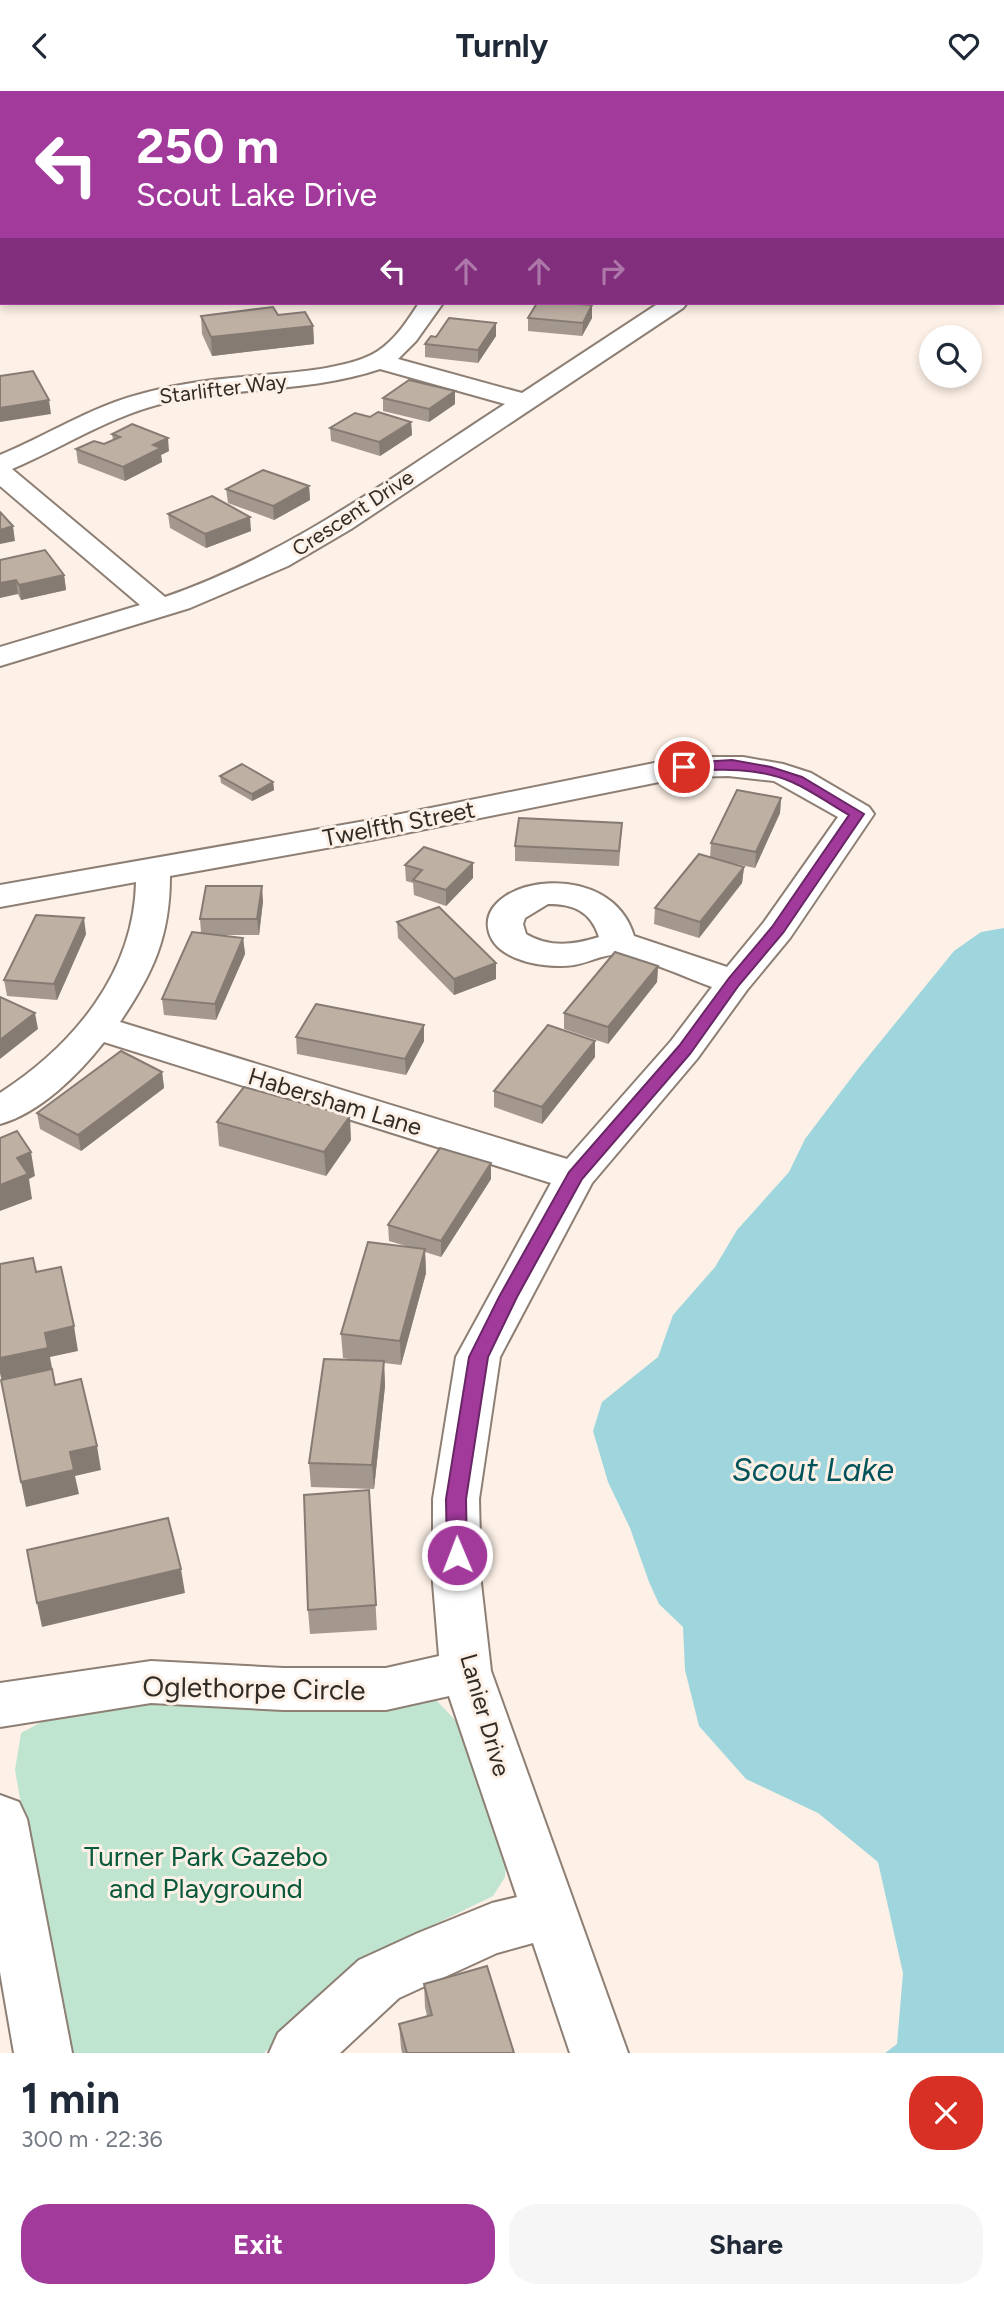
<!DOCTYPE html>
<html lang="en">
<head>
<meta charset="utf-8">
<style>
	:root { --surface:#fff; --page:#f6f6f7; --text:#1f2937; --muted:#747a83; --accent:#a23a9c }
	body { margin:0; font-family:Figtree,sans-serif; background:var(--page); color:var(--text); height:100vh; display:flex; flex-direction:column; font-size:26px; white-space:nowrap }
	* { box-sizing:border-box; margin:0 }
	p { font-size:23px; color:var(--muted) }
	.icon { flex:none; width:38px; height:38px; fill:none; stroke:currentColor; stroke-width:2; stroke-linecap:round; stroke-linejoin:round }
	.map { position:relative; height:1962px; overflow:hidden }
	.drawer { display:flex; flex-direction:column; background:var(--surface); flex:1 }
	.drawer>* { flex:none }
	.hud { position:absolute; left:0px; top:0px; width:1004px; height:214px; box-shadow:0 4px 10px #0003; background:#a23a9c; color:#fff; overflow:hidden }
	.fabs { position:absolute; left:919px; top:234px; display:grid; gap:14px }
	.fabs a { display:grid; place-items:center; width:63px; height:63px; border-radius:50%; background:var(--surface); box-shadow:0 4px 10px #0003; font-size:35px }
	.pin { position:absolute; display:grid; place-items:center; width:60px; height:60px; color:#fff; margin:-30px; border:4px solid #fff; border-radius:50%; box-shadow:0 2px 7px #0007 }
	.me { position:absolute; width:77px; margin:-38px; rotate:359deg; stroke-linejoin:round; filter:drop-shadow(0 0 5px #0008) }
	.turn { display:flex; align-items:center; gap:24px; height:147px; padding:0 21px; font-size:32px }
	.turn .icon { width:91px; height:91px; stroke-width:2.5 }
	.turn b { display:block; font-size:49px; line-height:60px }
	.lanes { display:flex; align-items:center; height:66px; padding:0 21px; background:#0003; justify-content:center; gap:35px; direction:ltr }
	.lanes .off { opacity:.35 }
	.round { display:grid; place-items:center; flex:none; width:74px; height:74px; border-radius:28px; background:var(--page) }
	.overview { display:flex; align-items:center; justify-content:space-between; height:119px; padding:0 21px }
	h1 { font-size:42px; font-weight:700; line-height:52px }
	.cta { display:flex; gap:14px; margin-top:auto; padding:14px 21px }
	.cta a { flex:1; height:80px; border-radius:28px; background:var(--accent); color:#fff; font-size:28px; font-weight:700; line-height:80px; text-align:center }
	.cta a+a { background:var(--page); color:var(--text) }
	header { display:flex; justify-content:space-between; align-items:center; height:91px; padding:0 21px; background:var(--surface); font-size:32px; font-weight:700 }
	.map>svg:first-child { display:block }
	.green { fill:#bfe5d1 }
	.water { fill:#9fd6dd }
	.lines { fill:none; stroke-linecap:round; stroke-linejoin:round }
	.minor-casing { stroke:#8e7f74; stroke-width:4 }
	.minor { fill:#fff; fill-rule:evenodd }
	.wall { fill:#a4978d }
	.shaded-wall { fill:#867b73 }
	.building { fill:#bfb0a4; stroke:#867b73; stroke-width:2 }
	.route { fill:#a23a9c; stroke:#692665; stroke-width:2 }
	.labels { text-anchor:middle; stroke-width:6; stroke-linejoin:round; paint-order:stroke }
	.far-street-label { font-size:21px; fill:#322c27; stroke:#fdf0e6 }
	.street-label { font-size:24px; fill:#322c27; stroke:#fdf0e6 }
	.near-street-label { font-size:28px; fill:#322c27; stroke:#fdf0e6 }
	.near-park-label { font-size:28px; fill:#09593c; stroke:#fdf0e6 }
	.near-water-label { font-size:32px; font-style:italic; fill:#00535b; stroke:#fdf0e6 }
</style>
</head>
<body>
<header><svg class="icon" aria-label="back" viewBox="0 0 24 24"><path d="M15 5l-7 7 7 7"/></svg>Turnly<svg class="icon" aria-label="heart" viewBox="0 0 24 24"><path d="M12 20l-8-8c-3-5 5-10 8-4 3-6 11-1 8 4z"/></svg></header>
<div class="map">
<svg width="1004" height="1962" viewBox="0 0 1004 1962">
	<rect width="100%" height="100%" fill="#fdf0e6"/>
	<path class="green" d="M420,1606L437,1610L458,1632L506,1769L505,1786L493,1805L417,1842L356,1878L264,1962H72L40,1821L15,1679L21,1642L64,1619L119,1610Z"/>
	<path class="water" d="M1004,837V1962H885L897,1953L903,1882L878,1771L818,1722L746,1688L699,1635L685,1579L683,1536L659,1513L649,1491L630,1437L608,1391L593,1340L602,1311L658,1266L673,1224L715,1176L737,1139L789,1081L805,1048L858,978L954,860L981,841Z"/>
	<g class="lines">
		<defs>
			<g id="minor">
				<path d="M13,0H48L12,2Z"/>
				<path d="M351,0H371L372,2H353Z"/>
				<path d="M883,0H903L882,2Z"/>
				<path d="M0,72H2L0,85Z"/>
				<rect x="1003" y="79" width="1" height="12"/>
				<path d="M419,212H443L416,250L398,268L522,302L659,212H687L683,217L351,438L288,475L190,517L0,575V556L140,514L0,395V364C46,345 89,317 137,304C171,294 207,289 242,286C279,282 348,280 378,260C396,248 408,229 419,212ZM380,278L505,313C395,384 290,463 165,506L12,378C64,356 113,323 169,311C238,296 312,301 380,278Z"/>
				<path d="M684,666H743L783,673L811,682L869,716L874,723L790,847L747,899L697,968L592,1092L500,1266L479,1408L481,1492L491,1580L628,1962H570L533,1852L497,1862L399,1907L340,1962H269L278,1942L359,1869L418,1842L492,1812L517,1806L449,1605L386,1619H283L151,1612L0,1636V1592L151,1570L283,1577H386L439,1565L433,1492V1408L456,1266L551,1092L104,951C79,983 40,1022 0,1033V1002C74,954 134,882 136,791L0,816V794L371,729ZM728,685L774,690L838,726L764,831L727,876L634,845C611,766 481,786 488,837C493,871 548,878 574,874C588,872 608,861 621,864C651,870 682,885 712,896L671,950L567,1068L120,931C153,882 170,846 170,785L371,749L684,686ZM548,813C573,813 591,820 599,846C573,854 550,857 526,843L523,833L525,827Z"/>
				<path d="M0,1704L19,1711L27,1728L72,1962H14L0,1881Z"/>
			</g>
		</defs>
		<use href="#minor" class="minor-casing"/>
		<use href="#minor" class="minor"/>
	</g>
	<g class="wall">
		<rect x="0" y="90" width="2" height="27"/>
		<path d="M592,214V227L582,245L528,240V227Z"/>
		<path d="M278,224L313,235L314,253L212,265L202,243L201,225Z"/>
		<path d="M496,245L478,272L425,266V253L436,246Z"/>
		<path d="M383,307L455,313L429,331L383,320Z"/>
		<path d="M411,331L412,344L380,365L331,350L330,337Z"/>
		<path d="M112,343L169,360L161,364L162,371L125,390L78,372L76,358L104,353L113,349Z"/>
		<path d="M309,395L310,409L274,429L228,412L226,398Z"/>
		<path d="M168,423L251,440L206,457L170,437Z"/>
		<path d="M0,469L64,484L66,499L21,509Z"/>
		<path d="M220,685L273,691L274,699L252,710L221,692Z"/>
		<path d="M781,707L780,722L755,777L727,771L744,776L742,792L699,847L654,833L655,817L710,767L711,752Z"/>
		<path d="M622,732L619,775L515,770V755Z"/>
		<path d="M473,772V787L446,815L414,804L413,792L406,790L405,774Z"/>
		<path d="M263,810L259,844H214L243,847L245,863L216,929L164,924L162,908L201,842L200,828Z"/>
		<path d="M397,831L496,888L454,904L398,847Z"/>
		<path d="M86,843L57,909L7,905L4,889Z"/>
		<path d="M658,875L657,891L608,953L564,938V922Z"/>
		<path d="M296,946L424,950L406,984L297,963Z"/>
		<path d="M595,950V966L542,1033L494,1016V1000Z"/>
		<path d="M162,981L164,997L81,1060L40,1038L37,1022Z"/>
		<path d="M217,1031L351,1049L326,1085L219,1055Z"/>
		<path d="M491,1088L441,1166L425,1161L426,1182L401,1274L384,1272L385,1295L374,1398L311,1396L309,1372L361,1270L343,1267L341,1243L406,1155L389,1150L388,1134Z"/>
		<path d="M369,1399L377,1539L310,1543L308,1519Z"/>
		<path d="M424,1893L514,1962H402L401,1957L399,1933L427,1925L425,1916Z"/>
	</g>
	<g class="shaded-wall">
		<rect x="0" y="191" width="2" height="19"/>
		<path d="M592,214V227L582,245L583,232Z"/>
		<path d="M496,232V245L478,272V259Z"/>
		<path d="M313,235L314,253L212,265L211,246Z"/>
		<path d="M455,300V313L429,331V318Z"/>
		<path d="M49,309L51,323L0,331V317Z"/>
		<path d="M411,331L412,344L380,365L379,351Z"/>
		<path d="M168,347L169,360L161,364L162,371L125,390L123,376L153,354Z"/>
		<path d="M309,395L310,409L274,429L273,415Z"/>
		<path d="M250,426L251,440L206,457L205,443Z"/>
		<path d="M13,435L15,450L0,453V439Z"/>
		<path d="M64,484L66,499L21,509L19,494Z"/>
		<path d="M16,489L18,503L0,507V492Z"/>
		<path d="M273,691L274,699L252,710V703Z"/>
		<path d="M781,707L780,722L755,777L756,761Z"/>
		<path d="M473,772V787L446,815V799Z"/>
		<path d="M744,776L742,792L699,847L700,831Z"/>
		<path d="M262,795L263,810L259,844L257,828Z"/>
		<path d="M84,827L86,843L57,909L54,893Z"/>
		<path d="M243,847L245,863L216,929L215,913Z"/>
		<path d="M496,872V888L454,904V888Z"/>
		<path d="M658,875L657,891L608,953V936Z"/>
		<path d="M35,922L38,938L0,968V949Z"/>
		<path d="M424,934V950L406,984L405,968Z"/>
		<path d="M595,950V966L542,1033V1016Z"/>
		<path d="M162,981L164,997L81,1060L78,1044Z"/>
		<path d="M350,1025L351,1049L326,1085L324,1061Z"/>
		<path d="M31,1061L35,1085L29,1088L32,1108L0,1120V1094L17,1067Z"/>
		<path d="M491,1072V1088L441,1166V1150Z"/>
		<path d="M425,1158L426,1182L401,1274L400,1250Z"/>
		<path d="M74,1235L78,1260L50,1266L53,1282L2,1292L0,1282V1267L45,1242Z"/>
		<path d="M384,1270L385,1295L374,1398L372,1374Z"/>
		<path d="M97,1355L101,1379L75,1385L79,1403L26,1416L21,1391L70,1361Z"/>
		<path d="M181,1478L185,1502L42,1536L37,1512Z"/>
	</g>
	<g class="building">
		<path d="M32,0H86L87,2H32Z"/>
		<path d="M126,0H167L168,2H127Z"/>
		<path d="M290,0H333L334,2H291Z"/>
		<rect x="0" y="90" width="2" height="15"/>
		<rect x="0" y="171" width="2" height="20"/>
		<path d="M537,212H565L592,214L583,232L528,227Z"/>
		<path d="M273,216L278,224L305,221L313,235L211,246L201,225Z"/>
		<path d="M449,227L496,232L478,259L425,253L431,245L436,246Z"/>
		<path d="M33,280L49,309L0,317V285Z"/>
		<path d="M409,289L455,300L429,318L383,307Z"/>
		<path d="M378,321L411,331L379,351L330,337L355,322L370,326Z"/>
		<path d="M132,333L168,347L153,354L161,357L123,376L76,358L94,350L104,353L120,346L112,343Z"/>
		<path d="M263,379L309,395L273,415L226,398Z"/>
		<path d="M212,405L250,426L205,443L168,423Z"/>
		<path d="M0,421L13,435L0,439Z"/>
		<path d="M45,459L64,484L19,494L16,489L0,492V469Z"/>
		<path d="M242,673L273,691L252,703L220,685Z"/>
		<path d="M737,699L781,707L756,761L711,752Z"/>
		<path d="M519,727L622,732L619,760L515,755Z"/>
		<path d="M424,756L473,772L446,799L413,789L422,779L405,774Z"/>
		<path d="M699,763L744,776L700,831L655,817Z"/>
		<path d="M206,795H262L257,828H200Z"/>
		<path d="M439,816L496,872L454,888L397,831Z"/>
		<path d="M36,824L84,827L54,893L4,889Z"/>
		<path d="M192,841L243,847L215,913L162,908Z"/>
		<path d="M615,861L658,875L608,936L564,922Z"/>
		<path d="M0,906L35,922L0,949Z"/>
		<path d="M316,913L424,934L405,968L296,946Z"/>
		<path d="M548,934L595,950L542,1016L494,1000Z"/>
		<path d="M121,960L162,981L78,1044L37,1022Z"/>
		<path d="M244,996L350,1025L324,1061L217,1031Z"/>
		<path d="M17,1040L31,1061L17,1067L28,1083L0,1094V1047Z"/>
		<path d="M440,1057L491,1072L441,1150L388,1134Z"/>
		<path d="M368,1151L425,1158L400,1250L341,1243Z"/>
		<path d="M33,1167L36,1181L61,1176L74,1235L45,1242L48,1257L0,1267V1173Z"/>
		<path d="M324,1268L384,1270L372,1374L309,1372Z"/>
		<path d="M52,1278L55,1294L81,1288L97,1355L70,1361L74,1379L21,1391L1,1289Z"/>
		<path d="M369,1399L376,1514L308,1519L304,1404Z"/>
		<path d="M168,1427L181,1478L37,1512L27,1459Z"/>
		<path d="M487,1875L514,1962H407L399,1933L432,1924L424,1893Z"/>
	</g>
	<path class="route" d="M732,669L771,676L802,686L864,723L783,842L739,894L690,963L582,1088L517,1206L488,1266L466,1408L467,1464L464,1469L457,1472L450,1469L447,1464L446,1408L469,1266L499,1206L569,1081L679,955L729,887L772,836L849,724C830,713 812,700 792,691C757,676 721,678 684,680L678,676L684,672Z"/>
	<g class="labels">
		<g class="far-street-label">
			<text transform="translate(223 298) rotate(-7)" y="7">Starlifter Way</text>
			<text transform="translate(353 422) rotate(-33)" y="7">Crescent Drive</text>
		</g>
		<g class="street-label">
			<text transform="translate(399 733) rotate(-11)" y="8">Twelfth Street</text>
			<text transform="translate(335 1011) rotate(17)" y="8">Habersham Lane</text>
			<text transform="translate(485 1624) rotate(74)" y="8">Lanier Drive</text>
		</g>
		<g class="near-street-label">
			<text transform="translate(254 1597) rotate(1)" y="10">Oglethorpe Circle</text>
		</g>
		<g class="near-park-label">
			<text x="206" y="1775">Turner Park Gazebo<tspan x="206" dy="32">and Playground</tspan></text>
		</g>
		<g class="near-water-label">
			<text x="813" y="1390">Scout Lake</text>
		</g>
	</g>
</svg>
<div class="fabs">
<a><svg class="icon" aria-label="search" viewBox="0 0 24 24"><circle cx="10" cy="10" r="6"/><path d="M15 15l6 6"/></svg></a>
</div>
<div class="pin" style="left:684px;top:676px;background:#d93025"><svg class="icon" aria-label="arrive" viewBox="0 0 24 24"><path d="M6 21V4h12l-3 4 3 4H6"/></svg></div>
<svg class="me" style="left:457px;top:1464px" viewBox="-20 -20 40 40"><circle r="17" fill="#a23a9c" stroke="#fff" stroke-width="3"/><path d="M0-11L8 9 0 5-8 9z" fill="#fff"/></svg>
<div class="hud">
<div class="turn"><svg class="icon" aria-label="left" viewBox="0 0 24 24"><path d="M17 20v-9H6M10 6l-5 5 5 5"/></svg><div><b>250 m</b>Scout Lake Drive</div></div>
<div class="lanes"><svg class="icon" aria-label="left" viewBox="0 0 24 24"><path d="M17 20v-9H6M10 6l-5 5 5 5"/></svg><svg class="icon off" aria-label="ahead" viewBox="0 0 24 24"><path d="M12 20V5M6 11l6-6 6 6"/></svg><svg class="icon off" aria-label="ahead" viewBox="0 0 24 24"><path d="M12 20V5M6 11l6-6 6 6"/></svg><svg class="icon off" aria-label="right" viewBox="0 0 24 24"><path d="M7 20v-9h11M14 6l5 5-5 5"/></svg></div>
</div>
</div>
<section class="drawer">
<div class="overview"><div><h1>1 min</h1><p>300 m · 22:36</p></div><a class="round" style="background:#d93025;color:#fff"><svg class="icon" aria-label="close" viewBox="0 0 24 24"><path d="M6 6l12 12M18 6L6 18"/></svg></a></div>
<div class="cta"><a>Exit</a><a>Share</a></div>
</section>
</body>
</html>
